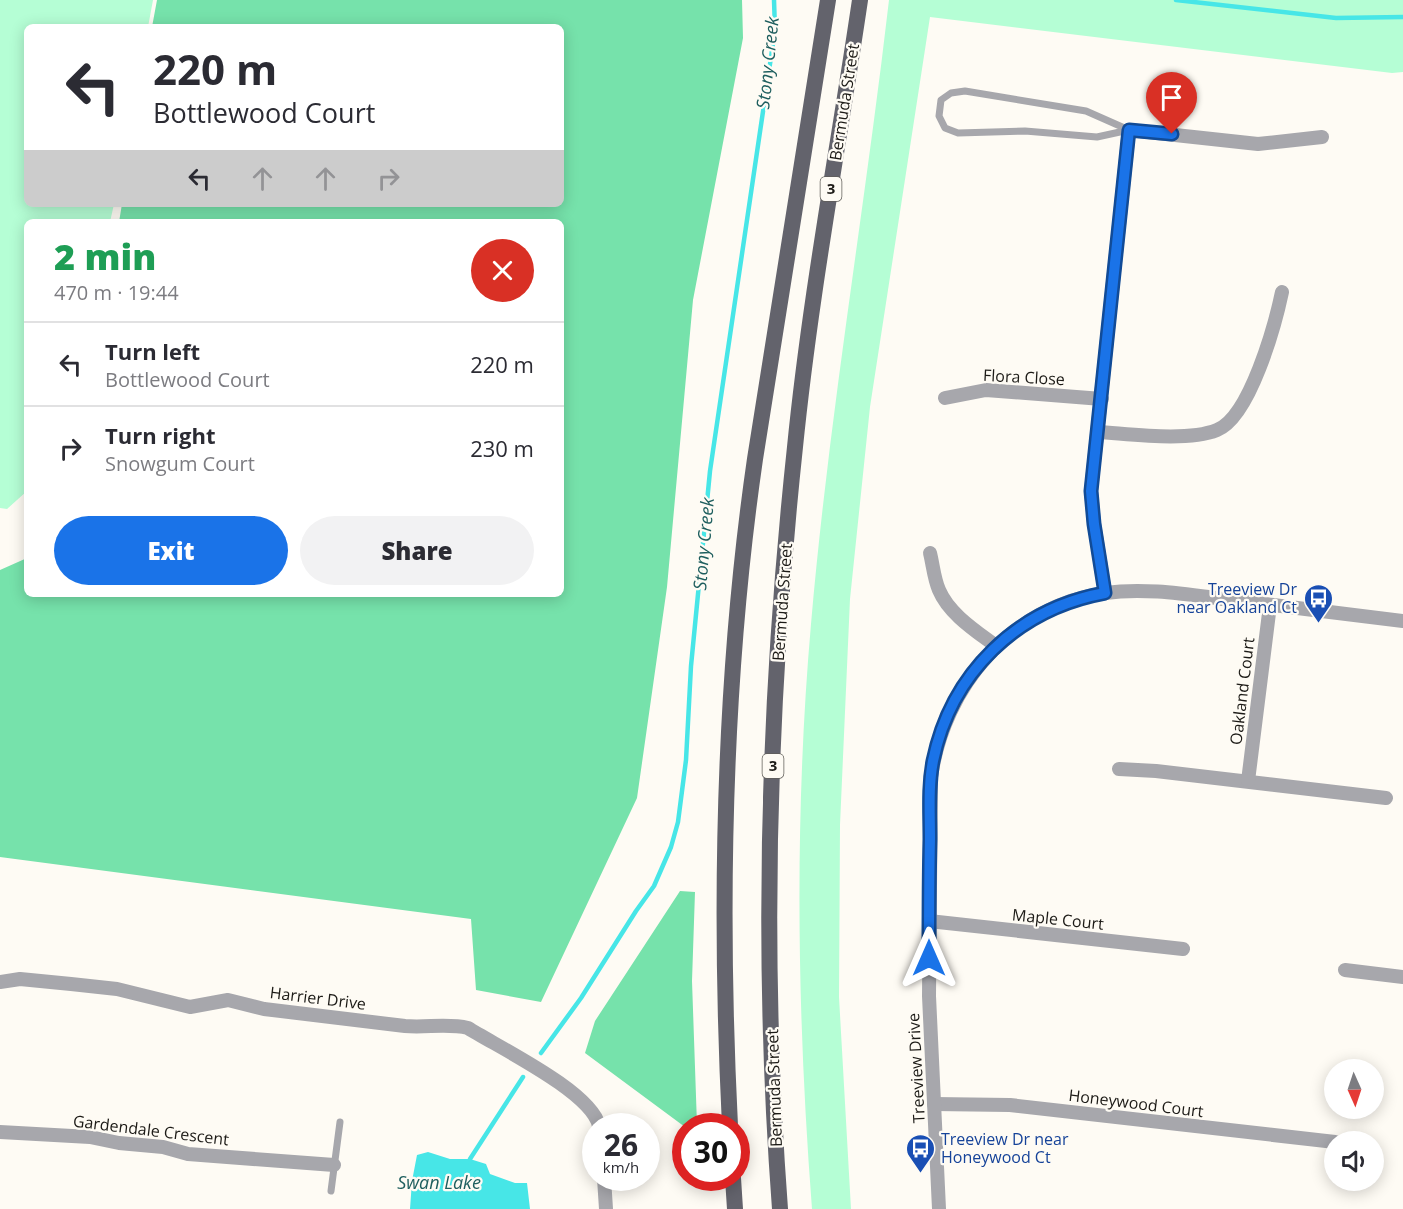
<!DOCTYPE html>
<html lang="en">
<head>
<meta charset="utf-8">
<style>
	:root { --surface:#fff; --page:#f2f2f3; --text:#2b2b33; --muted:#7c7c81; --line:#e1e1e2; --accent:#1a73e8 }
	body { margin:0; font-family:"Open Sans",sans-serif; background:var(--page); color:var(--text); height:100vh; display:flex; flex-direction:column; font-size:22px; white-space:nowrap }
	* { box-sizing:border-box; margin:0 }
	p { font-size:20px; color:var(--muted) }
	.icon { flex:none; width:33px; height:33px; fill:none; stroke:currentColor; stroke-width:2; stroke-linecap:round; stroke-linejoin:round }
	.map { position:relative; flex:1; overflow:hidden }
	.sheet { position:absolute; left:24px; top:219px; width:540px; height:378px; display:flex; flex-direction:column; background:var(--surface); border-radius:9px; box-shadow:0 3px 15px #0003 }
	.sheet>* { flex:none }
	.banner { position:absolute; left:24px; top:24px; width:540px; height:183px; border-radius:9px; box-shadow:0 3px 15px #0003; background:#fff; color:var(--text); overflow:hidden }
	.needle { width:39px; rotate:177deg }
	.buttons { position:absolute; left:1324px; top:1059px; display:grid; gap:12px }
	.buttons a { display:grid; place-items:center; width:60px; height:60px; border-radius:50%; background:var(--surface); box-shadow:0 3px 15px #0003; font-size:30px }
	.speed { position:absolute; left:582px; top:1113px; display:flex; gap:12px; font-size:30px; font-weight:700; text-align:center }
	.speed>* { display:grid; place-content:center; width:78px; height:78px; border-radius:50%; background:var(--surface); box-shadow:0 3px 15px #0003; line-height:1 }
	.speed small { font-size:15px; font-weight:400 }
	.speed .limit { border:9px solid #d22; background:#fff; color:#111 }
	.pin { position:absolute; display:grid; place-items:center; width:51px; height:51px; color:#fff; margin:-62px -26px; border-radius:50% 50% 50% 0; rotate:-45deg; box-shadow:0 0 6px #0007 }
	.pin .icon { rotate:45deg }
	.me { position:absolute; width:66px; margin:-33px; rotate:0deg; stroke-linejoin:round; filter:drop-shadow(0 0 4px #0008) }
	.turn { display:flex; align-items:center; gap:21px; height:126px; padding:0 30px; font-size:27px }
	.turn .icon { width:78px; height:78px; stroke-width:2.5 }
	.turn b { display:block; font-size:42px; line-height:51px }
	.lanes { display:flex; align-items:center; height:57px; padding:0 30px; background:#0003; justify-content:center; gap:30px; direction:ltr }
	.lanes .off { opacity:.35 }
	.round { display:grid; place-items:center; flex:none; width:63px; height:63px; border-radius:32px; background:var(--page) }
	.overview { display:flex; align-items:center; justify-content:space-between; height:102px; padding:0 30px }
	h1 { font-size:36px; font-weight:800; line-height:45px; color:#1e9e55 }
	.cta { display:flex; gap:12px; margin-top:auto; padding:12px 30px }
	.cta a { flex:1; height:69px; border-radius:36px; background:var(--accent); color:#fff; font-size:24px; font-weight:800; line-height:69px; text-align:center }
	.cta a+a { background:var(--page); color:var(--text) }
	ul { padding:0; list-style:none }
	li { display:flex; align-items:center; gap:18px; height:84px; padding:0 30px; border-top:2px solid var(--line) }
	li div { flex:1 }
	li b { display:block; font-size:22px }
	li em { font-style:normal }
	.map>svg:first-child { display:block }
	.green { fill:#b5fed5 }
	.forest { fill:#76e2ab }
	.water { fill:#47e6e7 }
	.lines { fill:none; stroke-linecap:round; stroke-linejoin:round }
	.stream { stroke:#47e6e7; stroke-width:4.5 }
	.service { stroke:#a7a7ac; stroke-width:7 }
	.minor { stroke:#a7a7ac; stroke-width:14 }
	.primary { stroke:#63636c; stroke-width:16 }
	.route-casing { stroke:#114b97; stroke-width:15 }
	.route { stroke:#1a73e8; stroke-width:10 }
	.labels { text-anchor:middle; stroke-width:4.5; stroke-linejoin:round; paint-order:stroke }
	.shield { fill:#fefbf4; stroke:#605e59; stroke-width:1.5 }
	.shield-label { font-size:15px; font-weight:bold; fill:#1c1a16 }
	.street-label { font-size:16px; fill:#1c1a16; stroke:#fefbf4 }
	.transit-label { font-size:16px; fill:#164399; stroke:#fefbf4; text-anchor:end }
	.water-label { font-size:18px; font-style:italic; fill:#1e5e5e; stroke:#fefbf4 }
</style>
</head>
<body>
<div class="map">
<svg width="1403" height="1209" viewBox="0 0 1403 1209">
	<rect width="100%" height="100%" fill="#fefbf4"/>
	<g class="green">
		<path d="M0,0H153L148,27H27V204H114L110,222H27V491L7,509L0,508Z"/>
		<path d="M889,0H1403V72L1392,73L930,17L870,407L850,599L840,825L839,997L851,1209H812C797,1014 794,818 811,624C829,415 865,208 889,0Z"/>
	</g>
	<g class="forest">
		<path d="M157,0H742L743,38L693,300L667,587L637,798L541,1002L476,990L471,919L0,857V570L27,558V594H561V222H119L122,204H561V27H152Z"/>
		<path d="M680,891L695,892L692,981L697,1125L685,1127L585,1053L595,1021Z"/>
	</g>
	<path class="water" d="M428,1152L450,1159H470L486,1164L490,1174L515,1183H527L530,1209H410L412,1181L417,1155Z"/>
	<g class="lines">
		<g class="stream">
			<path d="M1176,0L1336,18L1403,17"/>
			<path d="M541,1053L581,998L636,911L654,886L671,847L678,822L686,760L691,666L710,471L775,30L774,0"/>
			<path d="M470,1163V1159L523,1077"/>
		</g>
		<g class="service">
			<path d="M965,91L1086,111L1129,130L1097,137L1025,131L958,133L945,128L939,116L941,100L951,93Z"/>
			<path d="M331,1191L340,1122"/>
		</g>
		<g class="minor">
			<path d="M945,398L986,390L1102,399"/>
			<path d="M1098,432C1131,434 1187,442 1217,430C1250,417 1275,325 1282,292"/>
			<path d="M930,553C933,565 934,579 939,590C949,614 976,631 996,646"/>
			<path d="M1105,593L1094,523L1091,491L1129,130L1258,144L1322,137"/>
			<path d="M1119,769L1156,771L1386,798"/>
			<path d="M1248,781L1270,605"/>
			<path d="M929,921L1183,949"/>
			<path d="M1345,970L1403,977"/>
			<path d="M0,982L20,979L71,984L117,989L190,1007L228,1000L264,1009L405,1026C426,1028 447,1023 468,1028C498,1047 592,1092 599,1126"/>
			<path d="M934,1104L1010,1105L1335,1142"/>
			<path d="M0,1132L90,1137L119,1143L163,1147L188,1154L334,1165"/>
			<path d="M604,1178L606,1209"/>
			<path d="M939,1209L929,996L931,777C944,686 1011,606 1105,593C1147,587 1190,595 1232,600C1289,607 1346,614 1403,621"/>
		</g>
		<g class="primary">
			<path d="M730,1126C719,905 723,680 755,459L828,0"/>
			<path d="M733,1178L735,1209"/>
			<path d="M780,1209C761,956 768,700 795,447C810,297 838,149 860,0"/>
		</g>
	</g>
	<g class="lines">
		<defs>
			<path id="route" d="M929,958C929,918 929,879 930,839C930,813 928,787 933,761C951,673 1017,609 1105,593L1094,524L1091,491L1129,130L1172,134"/>
		</defs>
		<use href="#route" class="route-casing"/>
		<use href="#route" class="route"/>
	</g>
	<defs>
		<symbol id="bus-pin" viewBox="-11 -11 22 30"><path d="M0 17L-7.5 6A9.5 9.5 0 1 1 7.5 6Z" fill="#1a4fb4" stroke="#fefbf4"/><path d="M-5-6H5V4H4V6H2V4H-2V6H-4V4H-5ZM-3.5-4V0h7V-4ZM-3.5 1.2v1.5H-2V1.2ZM2 1.2v1.5H3.5V1.2Z" fill="#fff"/></symbol>
	</defs>
	<g fill-rule="evenodd">
		<use href="#bus-pin" x="1302" y="582" width="33" height="45"/>
		<use href="#bus-pin" x="904" y="1132" width="33" height="45"/>
	</g>
	<g class="labels">
		<g class="shield">
			<rect x="820.5" y="177" width="21" height="24" rx="4.5"/>
			<rect x="762.5" y="754" width="21" height="24" rx="4.5"/>
		</g>
		<g class="shield-label">
			<text x="831" y="194">3</text>
			<text x="773" y="771">3</text>
		</g>
		<g class="street-label">
			<text transform="translate(844 102) rotate(-81)" y="6">Bermuda Street</text>
			<text transform="translate(1024 377) rotate(3)" y="6">Flora Close</text>
			<text transform="translate(782 602) rotate(-86)" y="6">Bermuda Street</text>
			<text transform="translate(1242 691) rotate(-83)" y="6">Oakland Court</text>
			<text transform="translate(1058 919) rotate(6)" y="6">Maple Court</text>
			<text transform="translate(318 998) rotate(7)" y="6">Harrier Drive</text>
			<text transform="translate(916 1068) rotate(-93)" y="6">Treeview Drive</text>
			<text transform="translate(774 1088) rotate(-92)" y="6">Bermuda Street</text>
			<text transform="translate(1136 1103) rotate(7)" y="6">Honeywood Court</text>
			<text transform="translate(151 1130) rotate(7)" y="6">Gardendale Crescent</text>
		</g>
		<g class="transit-label">
			<text x="1297" y="595">Treeview Dr<tspan x="1297" dy="18">near Oakland Ct</tspan></text>
			<text x="941" y="1145" text-anchor="start">Treeview Dr near<tspan x="941" dy="18">Honeywood Ct</tspan></text>
		</g>
		<g class="water-label">
			<text transform="translate(768 63) rotate(-84)" y="6">Stony Creek</text>
			<text transform="translate(704 544) rotate(-85)" y="6">Stony Creek</text>
			<text x="439" y="1189">Swan Lake</text>
		</g>
	</g>
</svg>
<div class="buttons">
<a><svg class="needle" viewBox="-14 -14 28 28"><path d="M0-13l5 13h-10z" fill="#e53935"/><path d="M0 13l5-13h-10z" fill="#7c7c81"/></svg></a>
<a><svg class="icon" aria-label="sound" viewBox="0 0 24 24"><path d="M4 9h4l5-4v14l-5-4H4zM17 9q2 3 0 6"/></svg></a>
</div>
<div class="speed"><div>26<small>km/h</small></div><div class="limit">30</div></div>
<div class="pin" style="left:1172px;top:134px;background:#d93025"><svg class="icon" aria-label="arrive" viewBox="0 0 24 24"><path d="M6 21V4h12l-3 4 3 4H6"/></svg></div>
<svg class="me" style="left:929px;top:958px" viewBox="-20 -20 40 40"><path d="M0-17L14 15 0 8-14 15z" fill="#1a73e8" stroke="#fff" stroke-width="4"/></svg>
<div class="banner">
<div class="turn"><svg class="icon" aria-label="left" viewBox="0 0 24 24"><path d="M17 20v-9H6M10 6l-5 5 5 5"/></svg><div><b>220 m</b>Bottlewood Court</div></div>
<div class="lanes"><svg class="icon" aria-label="left" viewBox="0 0 24 24"><path d="M17 20v-9H6M10 6l-5 5 5 5"/></svg><svg class="icon off" aria-label="ahead" viewBox="0 0 24 24"><path d="M12 20V5M6 11l6-6 6 6"/></svg><svg class="icon off" aria-label="ahead" viewBox="0 0 24 24"><path d="M12 20V5M6 11l6-6 6 6"/></svg><svg class="icon off" aria-label="right" viewBox="0 0 24 24"><path d="M7 20v-9h11M14 6l5 5-5 5"/></svg></div>
</div>
<section class="sheet">
<div class="overview"><div><h1>2 min</h1><p>470 m · 19:44</p></div><a class="round" style="background:#d93025;color:#fff"><svg class="icon" aria-label="close" viewBox="0 0 24 24"><path d="M6 6l12 12M18 6L6 18"/></svg></a></div>
<ul>
<li><svg class="icon" aria-label="left" viewBox="0 0 24 24"><path d="M17 20v-9H6M10 6l-5 5 5 5"/></svg><div><b>Turn left</b><p>Bottlewood Court</p></div><em>220 m</em></li>
<li><svg class="icon" aria-label="right" viewBox="0 0 24 24"><path d="M7 20v-9h11M14 6l5 5-5 5"/></svg><div><b>Turn right</b><p>Snowgum Court</p></div><em>230 m</em></li>
</ul>
<div class="cta"><a>Exit</a><a>Share</a></div>
</section>
</div>
</body>
</html>
